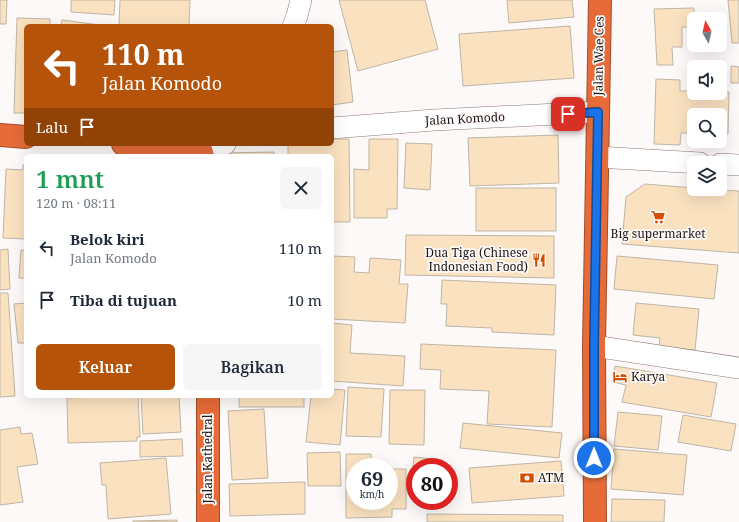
<!DOCTYPE html>
<html lang="id">
<head>
<meta charset="utf-8">
<style>
	:root { --surface:#fff; --page:#f6f6f7; --text:#1f2937; --muted:#747a83; --accent:#b45309 }
	body { margin:0; font-family:"Noto Serif",serif; background:var(--page); color:var(--text); height:100vh; display:flex; flex-direction:column; font-size:15px; white-space:nowrap }
	* { box-sizing:border-box; margin:0 }
	p { font-size:13px; color:var(--muted) }
	.icon { flex:none; width:22px; height:22px; fill:none; stroke:currentColor; stroke-width:2; stroke-linecap:round; stroke-linejoin:round }
	.map { position:relative; flex:1; overflow:hidden }
	.drawer { position:absolute; left:24px; top:154px; width:310px; height:244px; display:flex; flex-direction:column; background:var(--surface); border-radius:6px; box-shadow:0 4px 16px #0002 }
	.drawer>* { flex:none }
	.hud { position:absolute; left:24px; top:24px; width:310px; height:122px; border-radius:6px; box-shadow:0 4px 16px #0002; background:#b45309; color:#fff; overflow:hidden }
	.needle { width:26px; rotate:352deg }
	.buttons { position:absolute; left:687px; top:12px; display:grid; gap:8px }
	.buttons a { display:grid; place-items:center; width:40px; height:40px; border-radius:6px; background:var(--surface); box-shadow:0 4px 16px #0002; font-size:20px }
	.speed { position:absolute; left:346px; top:458px; display:flex; gap:8px; font-size:20px; font-weight:700; text-align:center }
	.speed>* { display:grid; place-content:center; width:52px; height:52px; border-radius:50%; background:var(--surface); box-shadow:0 4px 16px #0002; line-height:1 }
	.speed small { font-size:10px; font-weight:400 }
	.speed .limit { border:6px solid #d22; background:#fff; color:#111 }
	.pin { position:absolute; display:grid; place-items:center; width:34px; height:34px; color:#fff; margin:-17px; border-radius:8px; box-shadow:0 2px 6px #0006 }
	.me { position:absolute; width:44px; margin:-22px; rotate:0deg; stroke-linejoin:round; filter:drop-shadow(0 0 3px #0008) }
	.turn { display:flex; align-items:center; gap:14px; height:84px; padding:0 12px; font-size:18px }
	.turn .icon { width:52px; height:52px; stroke-width:2.5 }
	.turn b { display:block; font-size:28px; line-height:34px }
	.then { display:flex; align-items:center; height:38px; padding:0 12px; background:#0003; gap:8px; font-size:15px }
	.round { display:grid; place-items:center; flex:none; width:42px; height:42px; border-radius:6px; background:var(--page) }
	.overview { display:flex; align-items:center; justify-content:space-between; height:68px; padding:0 12px }
	h1 { font-size:24px; font-weight:600; line-height:30px; color:#1e9e55 }
	.cta { display:flex; gap:8px; margin-top:auto; padding:8px 12px }
	.cta a { flex:1; height:46px; border-radius:6px; background:var(--accent); color:#fff; font-size:16px; font-weight:600; line-height:46px; text-align:center }
	.cta a+a { background:var(--page); color:var(--text) }
	ul { padding:0; list-style:none }
	li { display:flex; align-items:center; gap:12px; height:52px; padding:0 12px }
	li div { flex:1 }
	li b { display:block; font-size:15px }
	li em { font-style:normal }
	.map>svg:first-child { display:block }
	.building { fill:#fae2c0; stroke:#bfb5a6 }
	.lines { fill:none; stroke-linecap:round; stroke-linejoin:round }
	.street-casing { stroke:#8c7b74; stroke-width:22 }
	.highway-casing { stroke:#a04e2b; stroke-width:24 }
	.street { stroke:#fff; stroke-width:21 }
	.highway { stroke:#e66b38; stroke-width:22 }
	.route-casing { stroke:#114b97; stroke-width:10 }
	.route { stroke:#1a73e8; stroke-width:7 }
	.labels { text-anchor:middle; stroke-width:3.5; stroke-linejoin:round; paint-order:stroke }
	.street-label { font-size:12px; fill:#1e1714; stroke:#fdf9f8 }
	.poi-label { font-size:12px; fill:#1e1714; stroke:#fdf9f8; text-anchor:start }
</style>
</head>
<body>
<div class="map">
<svg width="739" height="522" viewBox="0 0 739 522">
	<rect width="100%" height="100%" fill="#fdf9f8"/>
	<g class="building">
		<path d="M0,0H7L6,24H0Z"/>
		<path d="M71,0H115L114,15L71,12Z"/>
		<path d="M120,0H190L189,26L119,25Z"/>
		<path d="M339,0H425L438,49L358,71Z"/>
		<path d="M507,0H572L574,17L509,23Z"/>
		<path d="M728,0H739V43H732Z"/>
		<path d="M694,8V27H682V47H672L673,65H657L654,9Z"/>
		<path d="M17,18L50,19V26H26V113H14Z"/>
		<path d="M62,20L100,25V26H61Z"/>
		<path d="M570,26L574,78L463,86L459,34Z"/>
		<path d="M347,50L353,102L332,105V52Z"/>
		<path d="M731,66L739,67V83H731Z"/>
		<path d="M656,79L680,80V91H694V93L729,92L728,134H720V115H694V133H681L680,145L654,144Z"/>
		<path d="M558,135L559,183L470,186L468,138Z"/>
		<path d="M332,139H349L350,222H332V156H288V144H332Z"/>
		<path d="M369,139H398L397,209H387V218H354V169L369,170Z"/>
		<path d="M406,143L432,144L430,190L404,188Z"/>
		<path d="M274,152V156H223V153Z"/>
		<path d="M23,165H26V239L3,238L6,169L23,170Z"/>
		<path d="M645,184L694,188V189L739,191V253L622,244L626,197Z"/>
		<rect x="476" y="188" width="80" height="43"/>
		<path d="M406,235L554,236V278L405,275Z"/>
		<path d="M8,249L10,289L0,290V250Z"/>
		<path d="M21,250H26V278H19Z"/>
		<path d="M332,256L355,257L354,272L369,273L370,258L401,260L399,284H408L405,323L332,319Z"/>
		<path d="M617,256L718,265L714,299L614,289Z"/>
		<path d="M442,280L556,285L554,335L492,332V328L446,326L447,304H441Z"/>
		<path d="M0,293H8L15,396L0,397Z"/>
		<path d="M26,303V343H18L14,304Z"/>
		<path d="M636,303L699,309L695,350L659,347L660,338L633,335Z"/>
		<path d="M332,323L352,325L350,353L405,356L403,386L332,381Z"/>
		<path d="M421,344L556,350L552,427L487,424L489,391L440,389L441,370L420,369Z"/>
		<path d="M615,366L717,383L711,417L622,402L626,385L612,382Z"/>
		<path d="M348,387L384,389L381,437L346,436Z"/>
		<path d="M332,389L345,390L340,445L306,442L311,396H332Z"/>
		<path d="M390,390H425L424,445L389,444Z"/>
		<path d="M138,396L140,437H137V441L68,443L67,398Z"/>
		<path d="M141,396H179L181,432L143,434Z"/>
		<rect x="239" y="396" width="65" height="11"/>
		<path d="M264,409L268,478L232,480L228,411Z"/>
		<path d="M618,412L662,416L658,450L614,446Z"/>
		<path d="M683,415L736,424L731,451L678,442Z"/>
		<path d="M463,423L562,433L559,458L460,448Z"/>
		<path d="M20,427L21,434L32,433L38,464L17,467L23,502L0,505V430Z"/>
		<path d="M182,439L183,456L140,457V441Z"/>
		<path d="M614,449L687,455L683,495L611,489Z"/>
		<path d="M340,452L341,486H308L307,453Z"/>
		<path d="M346,454H371V467H355V501H389V469H406V509H392V517L346,518Z"/>
		<path d="M414,457L442,460L441,467H415V497L410,496Z"/>
		<path d="M166,458L171,514L108,519L106,485H102L100,463Z"/>
		<path d="M561,461L564,496L472,503L469,468Z"/>
		<path d="M305,482V514L230,516L229,484Z"/>
		<path d="M612,499L665,500L664,522H611Z"/>
		<path d="M427,514L563,515V522H427Z"/>
		<path d="M177,520V522H133V521Z"/>
	</g>
	<g class="lines">
		<defs>
			<g id="street">
				<path d="M293,26L297,16L301,0"/>
				<path d="M332,128L434,120L598,112"/>
				<path d="M199,144L201,150L225,144"/>
				<path d="M597,157L700,163"/>
				<path d="M720,164L739,165"/>
				<path d="M594,346L739,368"/>
			</g>
			<g id="highway">
				<path d="M0,135L26,137"/>
				<path d="M123,144L201,150L203,156"/>
				<path d="M208,396V522"/>
				<path d="M595,522L594,346L600,0"/>
			</g>
		</defs>
		<use href="#street" class="street-casing"/>
		<use href="#highway" class="highway-casing"/>
		<use href="#street" class="street"/>
		<use href="#highway" class="highway"/>
	</g>
	<g class="lines">
		<defs>
			<path id="route" d="M568,114L598,112L594,346V458"/>
		</defs>
		<use href="#route" class="route-casing"/>
		<use href="#route" class="route"/>
	</g>
	<defs>
		<symbol id="supermarket-bare" viewBox="-9 -9 18 18"><path d="M-6-5.5h2.5l.6 2H6L4.5 2H-2.5L-4.4-4H-6ZM-1.5 3.2a1.3 1.3 0 1 0 .1 0ZM3 3.2a1.3 1.3 0 1 0 .1 0Z" fill="#d24f00" stroke="#fdf9f8" stroke-width="2.5" paint-order="stroke"/></symbol>
		<symbol id="restaurant-bare" viewBox="-9 -9 18 18"><path d="M-5-6h1v4h1v-4h1v4h1v-4h1v5L-1.5 .5V6h-2V.5L-5-1ZM5-6V6H3V1.5H1.5Q1.5-4 5-6Z" fill="#d24f00" stroke="#fdf9f8" stroke-width="2.5" paint-order="stroke"/></symbol>
		<symbol id="hotel-bare" viewBox="-9 -9 18 18"><path d="M-6-4.5h1.5V1H6V5H4.5V3h-9V5H-6ZM-4 0a1.8 1.8 0 1 1 3.6 0ZM.5 0V-2.5h3Q6-2.5 6 0Z" fill="#d24f00" stroke="#fdf9f8" stroke-width="2.5" paint-order="stroke"/></symbol>
		<symbol id="bank-bare" viewBox="-9 -9 18 18"><path d="M-6-4H6V4H-6ZM0-2.3a2.3 2.3 0 1 0 0 4.6a2.3 2.3 0 1 0 0-4.6Z" fill="#d24f00" stroke="#fdf9f8" stroke-width="2.5" paint-order="stroke"/></symbol>
	</defs>
	<g fill-rule="evenodd">
		<use href="#supermarket-bare" x="648" y="207" width="20" height="20"/>
		<use href="#restaurant-bare" x="529" y="250" width="20" height="20"/>
		<use href="#hotel-bare" x="610" y="367" width="20" height="20"/>
		<use href="#bank-bare" x="517" y="468" width="20" height="20"/>
	</g>
	<g class="labels">
		<g class="street-label">
			<text transform="translate(599 56) rotate(-89)" y="4">Jalan Wae Ces</text>
			<text transform="translate(465 119) rotate(-3)" y="4">Jalan Komodo</text>
			<text transform="translate(208 459) rotate(-90)" y="4">Jalan Kathedral</text>
		</g>
		<g class="poi-label">
			<text x="658" y="238" text-anchor="middle">Big supermarket</text>
			<text x="528" y="257" text-anchor="end">Dua Tiga (Chinese<tspan x="528" dy="14">Indonesian Food)</tspan></text>
			<text x="631" y="381">Karya</text>
			<text x="538" y="482">ATM</text>
		</g>
	</g>
</svg>
<div class="buttons">
<a><svg class="needle" viewBox="-14 -14 28 28"><path d="M0-13l5 13h-10z" fill="#e53935"/><path d="M0 13l5-13h-10z" fill="#747a83"/></svg></a>
<a><svg class="icon" aria-label="sound" viewBox="0 0 24 24"><path d="M4 9h4l5-4v14l-5-4H4zM17 9q2 3 0 6"/></svg></a>
<a><svg class="icon" aria-label="search" viewBox="0 0 24 24"><circle cx="10" cy="10" r="6"/><path d="M15 15l6 6"/></svg></a>
<a><svg class="icon" aria-label="layers" viewBox="0 0 24 24"><path d="M12 4l9 5-9 5-9-5zM3 14l9 5 9-5"/></svg></a>
</div>
<div class="speed"><div>69<small>km/h</small></div><div class="limit">80</div></div>
<div class="pin" style="left:568px;top:114px;background:#d93025"><svg class="icon" aria-label="arrive" viewBox="0 0 24 24"><path d="M6 21V4h12l-3 4 3 4H6"/></svg></div>
<svg class="me" style="left:594px;top:458px" viewBox="-20 -20 40 40"><circle r="17" fill="#1a73e8" stroke="#fff" stroke-width="3"/><path d="M0-11L8 9 0 5-8 9z" fill="#fff"/></svg>
<div class="hud">
<div class="turn"><svg class="icon" aria-label="left" viewBox="0 0 24 24"><path d="M17 20v-9H6M10 6l-5 5 5 5"/></svg><div><b>110 m</b>Jalan Komodo</div></div>
<div class="then">Lalu<svg class="icon" aria-label="arrive" viewBox="0 0 24 24"><path d="M6 21V4h12l-3 4 3 4H6"/></svg></div>
</div>
<section class="drawer">
<div class="overview"><div><h1>1 mnt</h1><p>120 m · 08:11</p></div><a class="round"><svg class="icon" aria-label="close" viewBox="0 0 24 24"><path d="M6 6l12 12M18 6L6 18"/></svg></a></div>
<ul>
<li><svg class="icon" aria-label="left" viewBox="0 0 24 24"><path d="M17 20v-9H6M10 6l-5 5 5 5"/></svg><div><b>Belok kiri</b><p>Jalan Komodo</p></div><em>110 m</em></li>
<li><svg class="icon" aria-label="arrive" viewBox="0 0 24 24"><path d="M6 21V4h12l-3 4 3 4H6"/></svg><div><b>Tiba di tujuan</b></div><em>10 m</em></li>
</ul>
<div class="cta"><a>Keluar</a><a>Bagikan</a></div>
</section>
</div>
</body>
</html>
